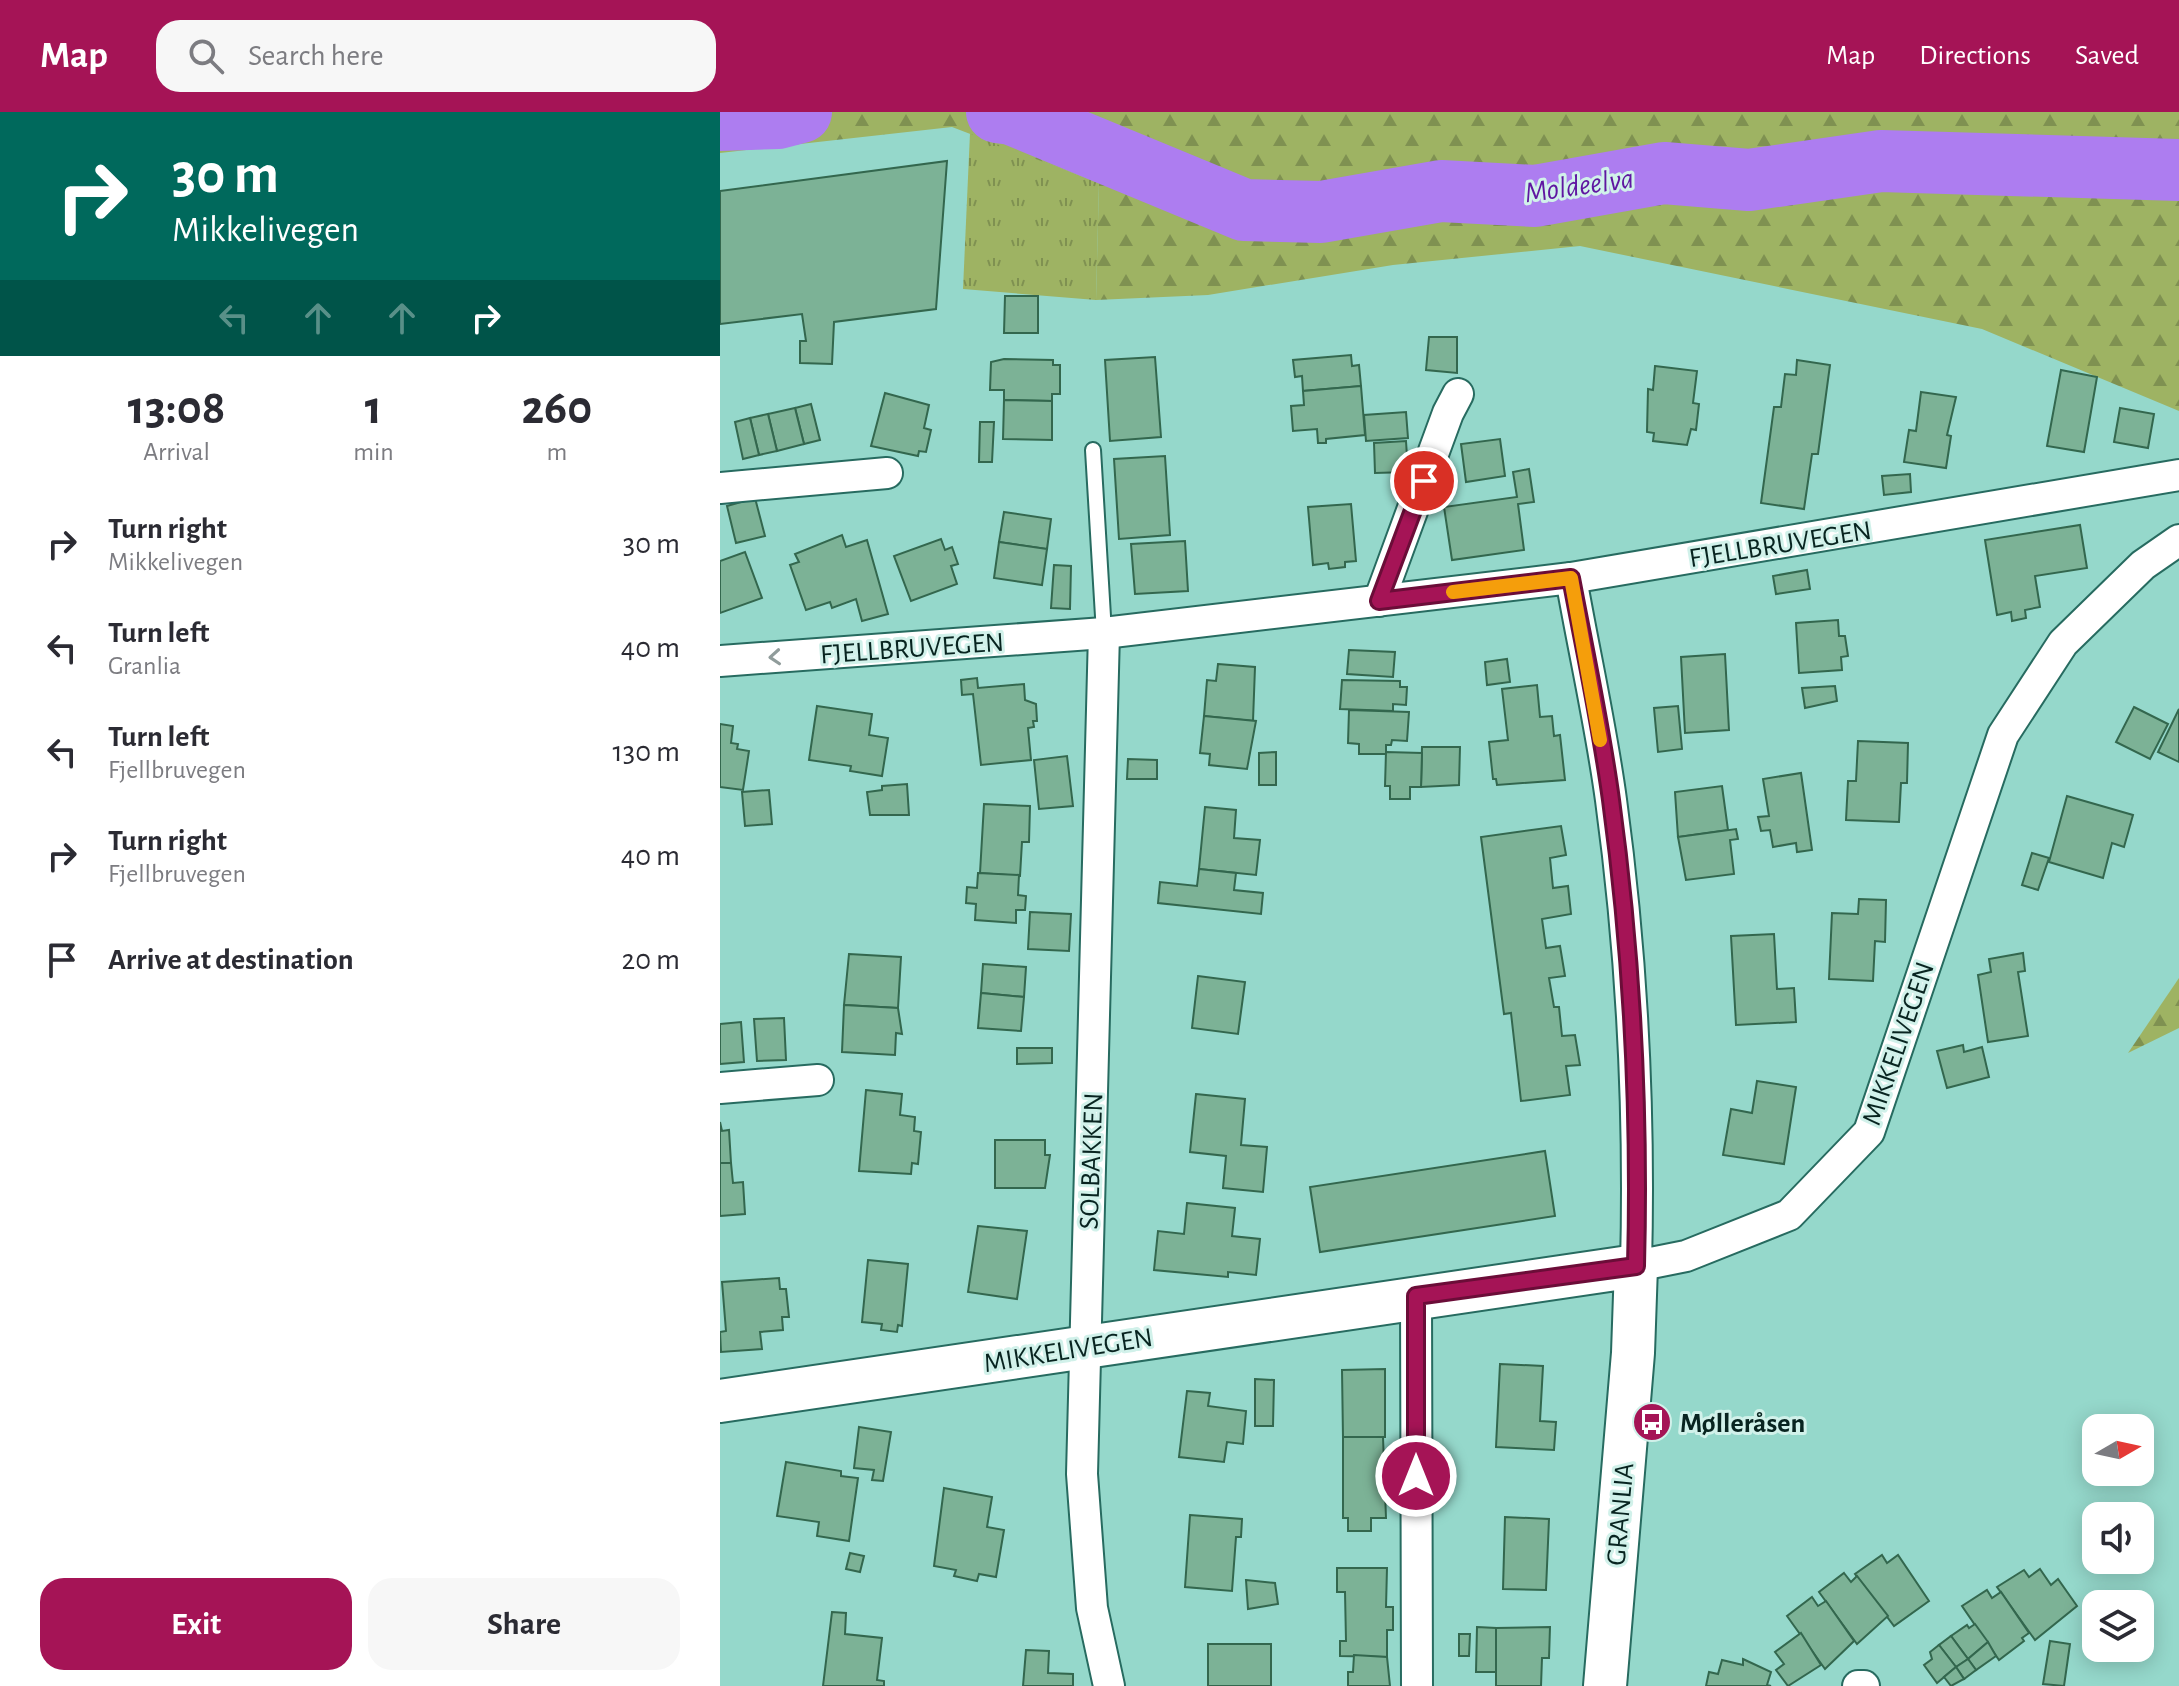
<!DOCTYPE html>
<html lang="en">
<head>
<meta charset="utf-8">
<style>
	:root { --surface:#fff; --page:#f7f7f7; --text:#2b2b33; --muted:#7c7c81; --accent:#a51456 }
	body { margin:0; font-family:"Alegreya Sans",sans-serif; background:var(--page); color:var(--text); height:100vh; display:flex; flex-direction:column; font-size:30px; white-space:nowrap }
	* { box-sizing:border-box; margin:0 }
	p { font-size:26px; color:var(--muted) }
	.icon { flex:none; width:44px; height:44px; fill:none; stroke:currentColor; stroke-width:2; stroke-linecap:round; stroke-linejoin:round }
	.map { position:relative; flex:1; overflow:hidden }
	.details { display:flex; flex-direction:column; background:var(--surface); width:720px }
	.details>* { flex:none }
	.guide { background:#00695c; color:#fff; overflow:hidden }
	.needle { width:52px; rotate:81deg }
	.buttons { position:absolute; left:1362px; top:1302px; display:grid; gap:16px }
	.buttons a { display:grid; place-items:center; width:72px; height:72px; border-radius:16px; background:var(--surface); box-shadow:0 4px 20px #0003; font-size:40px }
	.pin { position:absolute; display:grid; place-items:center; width:68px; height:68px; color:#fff; margin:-34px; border:4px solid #fff; border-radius:50%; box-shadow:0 2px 8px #0007 }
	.me { position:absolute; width:88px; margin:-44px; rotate:0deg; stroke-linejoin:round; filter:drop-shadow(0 0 6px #0008) }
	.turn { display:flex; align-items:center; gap:28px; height:168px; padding:0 40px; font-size:36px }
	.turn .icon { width:104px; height:104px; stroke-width:2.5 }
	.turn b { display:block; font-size:56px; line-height:68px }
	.lanes { display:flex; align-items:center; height:76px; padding:0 40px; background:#0003; justify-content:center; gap:40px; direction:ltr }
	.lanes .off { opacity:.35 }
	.eta { display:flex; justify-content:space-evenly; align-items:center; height:136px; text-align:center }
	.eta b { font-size:48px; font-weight:700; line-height:56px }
	.button { display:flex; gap:16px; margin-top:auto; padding:16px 40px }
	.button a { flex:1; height:92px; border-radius:24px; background:var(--accent); color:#fff; font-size:32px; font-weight:700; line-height:92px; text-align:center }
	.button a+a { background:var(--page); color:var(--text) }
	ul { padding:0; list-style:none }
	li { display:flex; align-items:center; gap:24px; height:104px; padding:0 40px }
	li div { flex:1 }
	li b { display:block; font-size:30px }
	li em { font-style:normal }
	header { display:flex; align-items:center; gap:48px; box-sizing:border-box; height:112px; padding:0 40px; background:var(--accent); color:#fff }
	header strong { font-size:38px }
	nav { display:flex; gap:44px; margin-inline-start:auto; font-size:28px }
	.search { width:560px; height:72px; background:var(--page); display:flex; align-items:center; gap:20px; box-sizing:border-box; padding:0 28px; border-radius:24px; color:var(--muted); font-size:30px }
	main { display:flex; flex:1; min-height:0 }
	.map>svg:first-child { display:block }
	.grass { fill:url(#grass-tufts) }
	.forest { fill:url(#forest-firs) }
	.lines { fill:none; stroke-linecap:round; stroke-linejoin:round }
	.river { stroke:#ad7df0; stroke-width:62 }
	.building { fill:#7cb296; stroke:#33674e; stroke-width:2 }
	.lane-casing { stroke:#276b60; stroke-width:18 }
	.street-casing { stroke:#276b60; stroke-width:34 }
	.secondary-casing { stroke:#276b60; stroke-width:46 }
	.lane { stroke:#fff; stroke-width:14 }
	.street { stroke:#fff; stroke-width:30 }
	.secondary { stroke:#fff; stroke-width:42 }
	.oneway { stroke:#909c9b }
	.route-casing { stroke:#6b0d38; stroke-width:20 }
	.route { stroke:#a51456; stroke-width:14 }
	.slow { stroke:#f59e0b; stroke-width:14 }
	.labels { text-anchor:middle; stroke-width:6; stroke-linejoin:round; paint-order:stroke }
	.street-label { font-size:28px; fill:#082420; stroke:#d1f1ea }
	.poi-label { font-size:28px; font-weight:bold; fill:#082420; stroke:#d1f1ea; text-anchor:start }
	.water-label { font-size:30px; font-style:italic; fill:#5f16a1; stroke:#d1f1ea }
</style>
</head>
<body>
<header>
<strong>Map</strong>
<div class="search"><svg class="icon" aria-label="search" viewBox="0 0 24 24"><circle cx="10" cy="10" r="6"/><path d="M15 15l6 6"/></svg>Search here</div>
<nav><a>Map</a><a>Directions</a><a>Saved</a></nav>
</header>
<main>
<section class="details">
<div class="guide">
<div class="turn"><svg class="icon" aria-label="right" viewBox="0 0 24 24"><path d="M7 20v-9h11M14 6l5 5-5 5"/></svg><div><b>30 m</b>Mikkelivegen</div></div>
<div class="lanes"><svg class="icon off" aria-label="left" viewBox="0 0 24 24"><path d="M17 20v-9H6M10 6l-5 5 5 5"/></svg><svg class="icon off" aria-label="ahead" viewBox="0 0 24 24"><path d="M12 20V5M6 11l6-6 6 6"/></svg><svg class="icon off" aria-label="ahead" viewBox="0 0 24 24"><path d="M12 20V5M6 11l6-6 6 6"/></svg><svg class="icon" aria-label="right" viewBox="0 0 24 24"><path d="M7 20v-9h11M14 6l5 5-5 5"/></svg></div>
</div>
<div class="eta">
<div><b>13:08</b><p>Arrival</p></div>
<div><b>1</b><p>min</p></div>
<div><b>260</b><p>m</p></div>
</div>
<ul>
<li><svg class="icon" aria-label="right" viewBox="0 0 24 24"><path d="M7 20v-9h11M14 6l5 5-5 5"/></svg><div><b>Turn right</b><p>Mikkelivegen</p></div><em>30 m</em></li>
<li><svg class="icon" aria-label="left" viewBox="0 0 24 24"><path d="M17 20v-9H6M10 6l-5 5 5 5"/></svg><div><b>Turn left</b><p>Granlia</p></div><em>40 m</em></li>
<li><svg class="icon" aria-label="left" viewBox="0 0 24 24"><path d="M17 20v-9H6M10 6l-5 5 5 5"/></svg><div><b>Turn left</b><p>Fjellbruvegen</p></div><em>130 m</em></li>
<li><svg class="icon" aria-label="right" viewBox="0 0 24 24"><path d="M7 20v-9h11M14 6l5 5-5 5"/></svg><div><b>Turn right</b><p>Fjellbruvegen</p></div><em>40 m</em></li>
<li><svg class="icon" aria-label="arrive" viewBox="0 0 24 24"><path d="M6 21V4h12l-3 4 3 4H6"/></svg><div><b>Arrive at destination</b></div><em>20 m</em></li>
</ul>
<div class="button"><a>Exit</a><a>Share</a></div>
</section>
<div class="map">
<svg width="1459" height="1574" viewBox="0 0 1459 1574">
	<defs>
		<pattern id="grass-tufts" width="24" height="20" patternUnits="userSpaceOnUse" patternTransform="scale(2)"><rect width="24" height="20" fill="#9eb363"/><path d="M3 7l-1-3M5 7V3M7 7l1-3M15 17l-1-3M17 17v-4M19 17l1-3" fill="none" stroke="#7f9151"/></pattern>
		<pattern id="forest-firs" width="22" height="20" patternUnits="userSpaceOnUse" patternTransform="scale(2)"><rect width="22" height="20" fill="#9eb363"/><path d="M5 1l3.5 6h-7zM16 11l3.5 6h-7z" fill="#7f9151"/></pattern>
	</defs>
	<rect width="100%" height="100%" fill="#95d8cb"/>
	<path class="grass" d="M250,21L379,71L376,188L243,177Z"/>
	<g class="forest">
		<path d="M0,0H1459V299L1262,217L860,134L673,153L488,183L376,188L379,71L232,15L0,41Z"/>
		<path d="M1459,866V916L1408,941Z"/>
	</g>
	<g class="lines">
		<g class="river">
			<path d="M277,0L292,2L524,98L601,100L721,79L815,84L944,61L1029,68L1161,49L1459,58"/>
			<path d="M0,8L58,6L81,0"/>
		</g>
	</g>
	<g class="building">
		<path d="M227,49L216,197L114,210L112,252L80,251V229H86L82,202L0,212V79Z"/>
		<path d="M285,184H318V221H284Z"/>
		<path d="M709,225H737V261L706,258Z"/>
		<path d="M631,243L632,254L639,253L641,274L583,279L582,264L575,265L573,248Z"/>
		<path d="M435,245L441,325L390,329L385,248Z"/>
		<path d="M284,247L333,248V253H340V282H332V289L284,288V278H270L271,250Z"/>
		<path d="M1077,248L1110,253L1098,342H1092L1084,397L1041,391L1054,295H1061L1065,262L1076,263Z"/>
		<path d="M935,254L977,259L973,291L979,292L976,318L971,317L967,333L933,329L934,321L927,320L928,277L933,278Z"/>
		<path d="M1341,258L1377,265L1364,340L1327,334Z"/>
		<path d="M641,274L645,323L606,327V331H598L597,317L573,319L571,294L584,293L583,279Z"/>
		<path d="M1201,280L1236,285L1227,323L1231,324L1226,356L1184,350L1189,318L1196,319Z"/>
		<path d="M165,281L209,293L204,316L211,318L206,340L199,339L198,344L151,334Z"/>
		<path d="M284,288L332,289V328L283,327Z"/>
		<path d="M91,292L100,328L84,332L75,296Z"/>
		<path d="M75,296L84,332L57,339L48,302Z"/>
		<path d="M1400,296L1434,302L1428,336L1394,330Z"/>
		<path d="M686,300L688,326L646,329L644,303Z"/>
		<path d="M48,302L57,339L39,343L30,306Z"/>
		<path d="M30,306L39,343L23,347L15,310Z"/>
		<path d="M260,310H274L272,350H259Z"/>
		<path d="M780,327L785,364L746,370L741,332Z"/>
		<path d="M686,329L688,360L655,361L654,331Z"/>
		<path d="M445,344L450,423L399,427L394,347Z"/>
		<path d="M809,357L814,390L798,392L804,438L732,448L724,395L797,385L793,360Z"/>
		<path d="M1190,362L1191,380L1164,383L1162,364Z"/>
		<path d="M35,386L45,424L16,431L7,394Z"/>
		<path d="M631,392L636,449L625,450V455L609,457L608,451L593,453L588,395Z"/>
		<path d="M284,400L331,407L327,437L279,430Z"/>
		<path d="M1360,413L1367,456L1315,464L1320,495L1305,498L1306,506L1292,509L1291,500L1277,503L1265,428Z"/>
		<path d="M122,423L126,435L147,428L168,502L142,509L136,487L112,496L110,490L86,498L70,453L79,450L75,442Z"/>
		<path d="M221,427L225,438L232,435L238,452L231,454L237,472L191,489L174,444Z"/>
		<path d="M465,429L468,479L415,482L411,432Z"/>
		<path d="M279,430L327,437L322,473L274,466Z"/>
		<path d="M25,440L42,486L0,501V449Z"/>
		<path d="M334,453L351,454L350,497L331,496Z"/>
		<path d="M1087,458L1090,477L1056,482L1053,464Z"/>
		<path d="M1118,508L1119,524H1125L1128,544L1121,545L1122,558L1079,561L1076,511Z"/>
		<path d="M629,538L675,540L673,565L627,562Z"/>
		<path d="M1005,542L1009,618L965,621L961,545Z"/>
		<path d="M787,547L790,570L767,573L765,550Z"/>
		<path d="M498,552L535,555L533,609L484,604L487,568L496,569Z"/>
		<path d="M257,566L258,576L304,572L305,588L316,592L317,609H313L314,615L308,616L311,648L261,653L253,582L242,583L241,568Z"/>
		<path d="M622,568L680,569V575H687L686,593L673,592V599L620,597Z"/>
		<path d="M817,573L820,605L832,604L834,624L840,623L845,668L777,673L776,667H773L769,630L788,628L782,577Z"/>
		<path d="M1115,574L1117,589L1085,596L1082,576Z"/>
		<path d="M97,594L152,602L149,623L168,626L162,664L130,659L131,654L89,648Z"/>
		<path d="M958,594L962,637L938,640L934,596Z"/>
		<path d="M1414,595L1448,612L1430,647L1396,630Z"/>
		<path d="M1459,597V650L1438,640Z"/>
		<path d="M629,598L689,600L687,629L672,628L671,633H666V642H639V632L628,631Z"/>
		<path d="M484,604L536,609L527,657L489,653L490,642L480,641Z"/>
		<path d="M0,612L13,614L11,631L18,632L17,637L29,639L23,678L0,675Z"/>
		<path d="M1138,629L1188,631L1187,671H1181L1179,710L1126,708L1128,669H1136Z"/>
		<path d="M702,635H740L739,673L701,675Z"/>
		<path d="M556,640V673H539V641Z"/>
		<path d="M666,640L702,641L701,675H690V687H670V674H665Z"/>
		<path d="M347,644L353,694L319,697L314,648Z"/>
		<path d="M408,647L437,648V667H407Z"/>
		<path d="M1081,661L1092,738L1077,740L1076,731L1053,735L1050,718L1041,719L1038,705L1049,704L1043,667Z"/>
		<path d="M187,672L189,703H150L147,680L162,678V674Z"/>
		<path d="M1002,674L1008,718L958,725L955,680Z"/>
		<path d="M49,678L52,712L25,714L22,680Z"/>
		<path d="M1347,684L1413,703L1404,735L1392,731L1383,766L1329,750Z"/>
		<path d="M264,692L310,694L309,730H302L300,764L260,761Z"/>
		<path d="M485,695L516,698L514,726L540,728L536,763L479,757Z"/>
		<path d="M841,714L846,743L830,746L833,776L848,774L851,802L822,807L826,836L840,834L845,864L829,866L834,895H839L842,924L855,923L860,953L846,954L850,983L801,989L791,901L784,902L761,725Z"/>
		<path d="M1016,717L1018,727L1010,728L1014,762L966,768L958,725Z"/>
		<path d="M1312,741L1329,746L1318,778L1302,773Z"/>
		<path d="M479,757L516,761L514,778L543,781L541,802L438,791L440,770L477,774Z"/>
		<path d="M258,761L299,763L298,783L306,784L305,798H296V811L255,808L256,792L246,791L247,775L257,776Z"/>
		<path d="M1139,787L1166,788L1165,830L1155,829L1153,869L1109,867L1112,801L1138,802Z"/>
		<path d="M310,800L351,802L349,839L308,837Z"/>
		<path d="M1054,822L1057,877L1074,876L1076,910L1016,913L1011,824Z"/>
		<path d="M1303,841L1305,859L1298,860L1308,924L1268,930L1258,863L1271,860L1269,847Z"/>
		<path d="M129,842L181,845L178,896L124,893Z"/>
		<path d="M263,852L306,855L304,885L261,881Z"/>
		<path d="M478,864L525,870L518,922L472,916Z"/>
		<path d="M261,881L304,885L301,919L258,916Z"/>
		<path d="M124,893L178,896L182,922L176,921L175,943L122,940Z"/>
		<path d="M64,906L66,948L37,949L34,907Z"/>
		<path d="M21,910L24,950L0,952V912Z"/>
		<path d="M1243,933L1244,940L1262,935L1269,965L1227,976L1217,939Z"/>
		<path d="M297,936H332V951L297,952Z"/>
		<path d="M1037,969L1076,975L1064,1052L1003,1043L1011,997L1032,1001Z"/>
		<path d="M146,978L182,982L180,1003L195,1005L194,1019L201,1020L198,1052L192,1051L191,1062L139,1059Z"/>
		<path d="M476,982L525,987L521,1033L547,1035L543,1080L503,1076L506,1044L470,1040Z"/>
		<path d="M0,1010L2,1019L9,1018L11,1051H0Z"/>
		<path d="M275,1028H325V1043H330L325,1076H275Z"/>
		<path d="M825,1039L835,1104L600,1140L590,1075Z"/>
		<path d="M0,1051H11L13,1071L23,1070L25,1102L0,1104Z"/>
		<path d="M467,1091L515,1096L512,1124L540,1127L536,1163L508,1160V1165L434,1158L438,1119L464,1122Z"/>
		<path d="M258,1114L307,1119L297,1187L248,1180Z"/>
		<path d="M148,1148L188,1152L182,1214L178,1213L177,1220L161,1218L162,1212L142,1210Z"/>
		<path d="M59,1166L60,1177H66L69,1205H62L63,1218L40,1220L42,1237L1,1240L0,1220L6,1219L2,1170Z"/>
		<path d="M780,1252L823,1254L820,1309L836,1310L834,1338L776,1335Z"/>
		<path d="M665,1257V1325H623L622,1258Z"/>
		<path d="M535,1267L554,1268L553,1314H535Z"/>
		<path d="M467,1279L490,1281L488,1294L526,1299L523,1332L507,1330L504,1350L459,1345Z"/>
		<path d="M139,1315L171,1320L163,1369L152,1368L154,1358L134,1356Z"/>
		<path d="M623,1325H663L666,1406H651V1419H628V1406H623Z"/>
		<path d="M66,1350L121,1359V1364L138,1366L129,1429L97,1424L99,1410L57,1404Z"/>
		<path d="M224,1376L272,1385L267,1415L284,1418L276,1465L259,1462L257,1469L234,1464L236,1458L214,1454Z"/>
		<path d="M470,1403L522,1407L521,1425H516L512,1479L465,1475Z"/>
		<path d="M785,1405L829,1407L826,1478L783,1477Z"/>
		<path d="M130,1441L144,1444L140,1460L126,1457Z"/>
		<path d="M1162,1443L1167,1451L1178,1443L1209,1489L1174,1514L1135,1462Z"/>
		<path d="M617,1456H667L666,1495H673V1518H667V1545L620,1544V1529H626L625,1480H617Z"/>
		<path d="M1320,1457L1331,1473L1338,1467L1357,1494L1315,1528L1277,1475L1304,1458L1309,1465Z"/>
		<path d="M1124,1461L1131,1470L1137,1464L1168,1504L1137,1532L1099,1480Z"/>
		<path d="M526,1468L555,1471L558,1492L528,1497Z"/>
		<path d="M1267,1478L1272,1486L1281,1480L1309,1521L1302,1526L1304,1529L1279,1548L1242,1494Z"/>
		<path d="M1092,1485L1098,1494L1106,1489L1134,1529L1105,1557L1067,1504Z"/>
		<path d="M112,1500L126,1501L125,1522L162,1526L157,1568L164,1569V1574H103Z"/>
		<path d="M1255,1512L1268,1530L1248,1547L1231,1524L1247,1513L1249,1516Z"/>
		<path d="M757,1515L776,1516V1560H756Z"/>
		<path d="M830,1515L829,1546H822L821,1574H776V1516Z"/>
		<path d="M1081,1521L1101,1553L1068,1574L1056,1558L1064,1552L1055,1540Z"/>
		<path d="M739,1522H750L749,1544H739Z"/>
		<path d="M1231,1524L1248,1547L1236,1555L1219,1533Z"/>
		<path d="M1330,1529L1350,1532L1344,1574L1323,1572Z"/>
		<path d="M1268,1530L1276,1544L1256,1558L1248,1547Z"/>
		<rect x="488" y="1532" width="63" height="42"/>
		<path d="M1219,1533L1236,1555L1217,1571L1204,1553L1212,1547L1210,1540Z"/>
		<path d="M306,1538L329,1539L328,1561L353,1562V1574H303Z"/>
		<path d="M634,1543L667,1545L670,1574H628V1560H633Z"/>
		<path d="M1023,1547L1051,1560L1047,1573L1051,1574H986L989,1560L998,1562L1002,1548L1023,1553Z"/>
		<path d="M1248,1547L1256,1558L1244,1567L1236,1555Z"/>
		<path d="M1236,1555L1244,1567L1231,1574L1224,1565Z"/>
	</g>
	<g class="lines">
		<defs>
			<path id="lane" d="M373,338L384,521"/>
			<g id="street">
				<path d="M0,376L167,361"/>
				<path d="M851,466C864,540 881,614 891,688C912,842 920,998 916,1154L966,1144L1069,1103L1149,1020L1283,623L1343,531L1423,453L1459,428"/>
				<path d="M659,489L728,301L738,282"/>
				<path d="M384,521L362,1362L372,1496L389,1574"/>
				<path d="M0,549L384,521L851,466L1459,363"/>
				<path d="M0,976L98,968"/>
				<path d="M696,1184L697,1574"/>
				<path d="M1138,1574H1144"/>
			</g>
			<path id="secondary" d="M0,1289L916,1154L913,1241L885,1574"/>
		</defs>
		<use href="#lane" class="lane-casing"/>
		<use href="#street" class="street-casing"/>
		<use href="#secondary" class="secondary-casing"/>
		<use href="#lane" class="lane"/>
		<use href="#street" class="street"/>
		<use href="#secondary" class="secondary"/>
	</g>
	<defs><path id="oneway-chevron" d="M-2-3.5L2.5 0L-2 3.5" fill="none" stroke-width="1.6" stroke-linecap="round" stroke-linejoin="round" transform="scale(2)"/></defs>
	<use class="oneway" href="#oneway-chevron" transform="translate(55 545) rotate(176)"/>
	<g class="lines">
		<defs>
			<path id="route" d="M696,1364V1184L916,1154C920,998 912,842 891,688C881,614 865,540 851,466L659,489L704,369"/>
		</defs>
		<use href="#route" class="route-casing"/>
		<use href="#route" class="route"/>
		<path class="slow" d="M733,480L851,466L880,628"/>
	</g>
	<defs>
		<symbol id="bus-disc" viewBox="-11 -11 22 22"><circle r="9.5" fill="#a51456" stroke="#d1f1ea"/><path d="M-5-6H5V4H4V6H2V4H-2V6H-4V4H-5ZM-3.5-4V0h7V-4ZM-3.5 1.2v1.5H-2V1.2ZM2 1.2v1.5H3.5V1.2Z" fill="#fff"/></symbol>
	</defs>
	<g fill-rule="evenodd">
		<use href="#bus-disc" x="910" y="1288" width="44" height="44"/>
	</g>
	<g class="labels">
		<g class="street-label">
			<text transform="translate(1060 431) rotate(-9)" y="10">FJELLBRUVEGEN</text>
			<text transform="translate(192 535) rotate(-4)" y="10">FJELLBRUVEGEN</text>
			<text transform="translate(1177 931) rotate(-71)" y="10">MIKKELIVEGEN</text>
			<text transform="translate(370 1049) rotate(-88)" y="10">SOLBAKKEN</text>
			<text transform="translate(348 1237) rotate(-9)" y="10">MIKKELIVEGEN</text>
			<text transform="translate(899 1402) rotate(-85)" y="10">GRANLIA</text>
		</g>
		<g class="poi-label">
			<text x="960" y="1320">Mølleråsen</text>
		</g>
		<g class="water-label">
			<text transform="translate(859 73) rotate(-8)" y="10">Moldeelva</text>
		</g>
	</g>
</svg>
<div class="buttons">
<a><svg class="needle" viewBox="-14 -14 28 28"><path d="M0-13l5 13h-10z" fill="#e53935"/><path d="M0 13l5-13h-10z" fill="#7c7c81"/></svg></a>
<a><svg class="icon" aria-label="sound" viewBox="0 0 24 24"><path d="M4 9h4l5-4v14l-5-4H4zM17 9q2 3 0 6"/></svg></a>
<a><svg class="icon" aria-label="layers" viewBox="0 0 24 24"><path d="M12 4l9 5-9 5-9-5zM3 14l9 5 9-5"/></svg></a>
</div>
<div class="pin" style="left:704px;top:369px;background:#d93025"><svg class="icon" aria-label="arrive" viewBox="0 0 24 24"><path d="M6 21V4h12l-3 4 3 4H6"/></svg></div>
<svg class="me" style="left:696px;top:1364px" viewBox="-20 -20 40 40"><circle r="17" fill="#a51456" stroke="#fff" stroke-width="3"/><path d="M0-11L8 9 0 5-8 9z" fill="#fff"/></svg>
</div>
</main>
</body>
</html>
